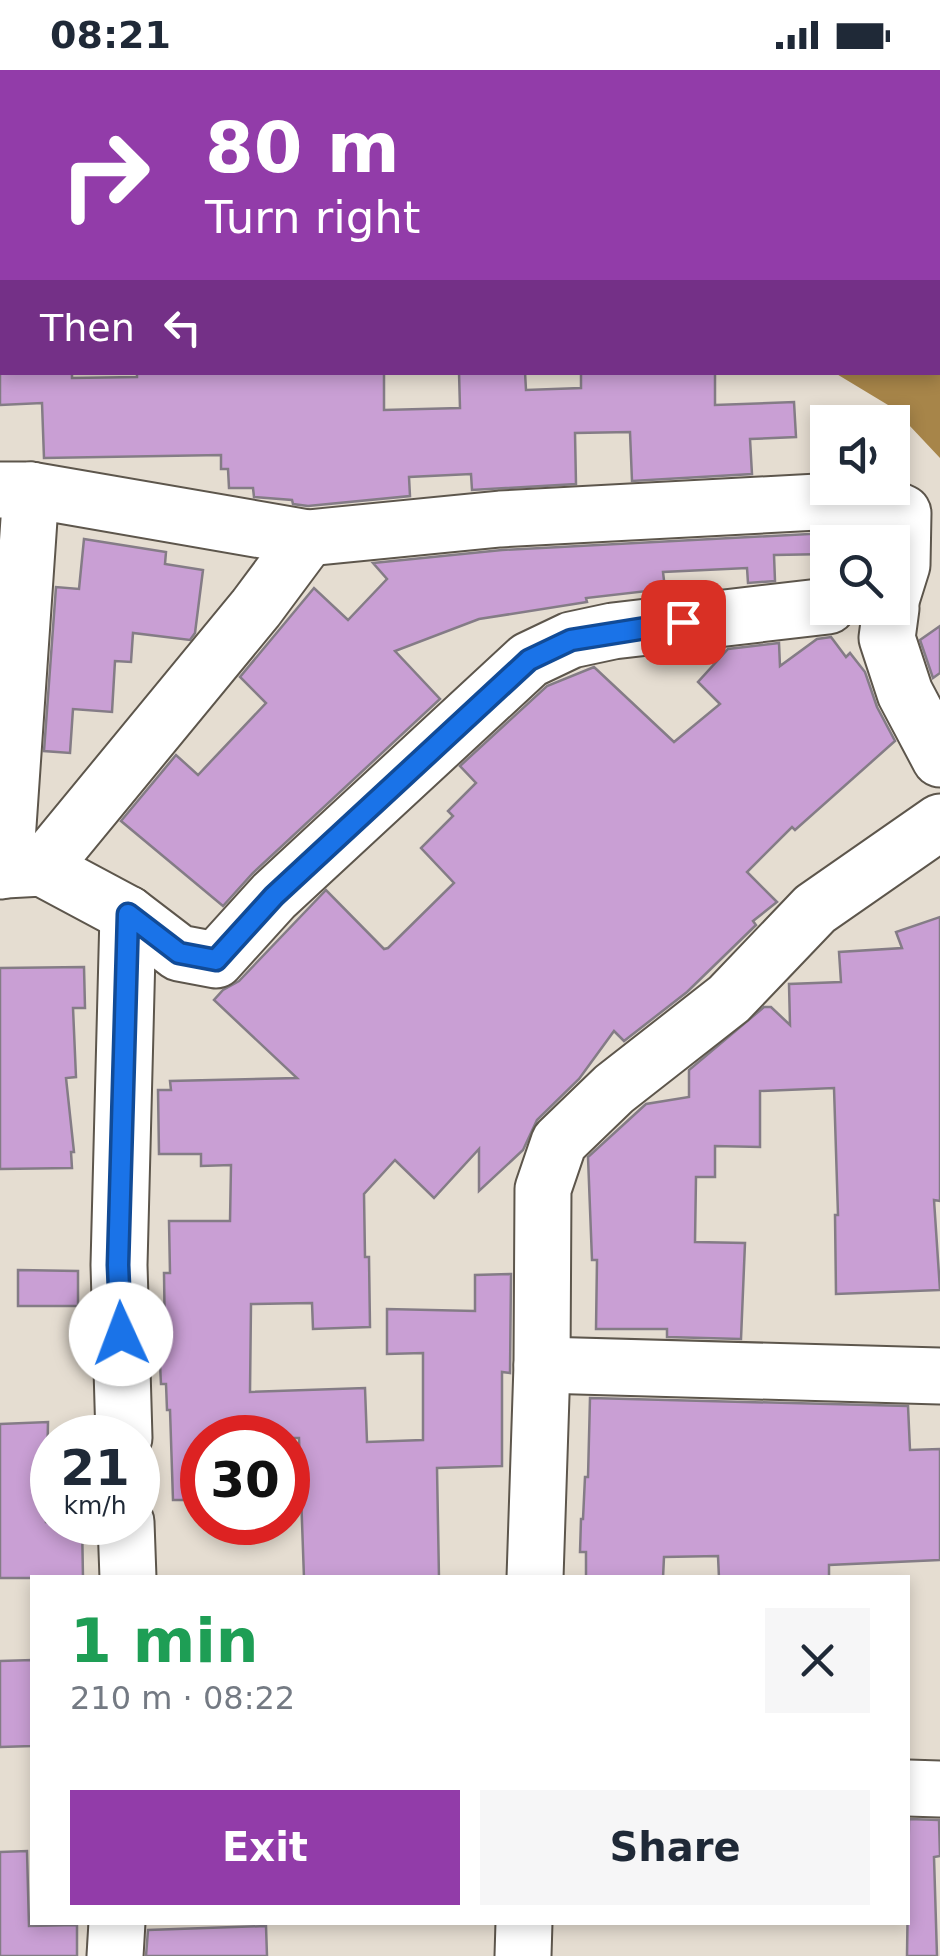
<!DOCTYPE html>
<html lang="en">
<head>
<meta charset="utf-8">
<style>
	:root { --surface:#fff; --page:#f6f6f7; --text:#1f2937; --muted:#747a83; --accent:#923ca9 }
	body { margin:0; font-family:"DejaVu Sans",sans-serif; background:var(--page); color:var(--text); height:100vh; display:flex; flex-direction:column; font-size:38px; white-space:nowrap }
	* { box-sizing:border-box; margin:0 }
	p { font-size:32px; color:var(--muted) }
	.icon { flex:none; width:55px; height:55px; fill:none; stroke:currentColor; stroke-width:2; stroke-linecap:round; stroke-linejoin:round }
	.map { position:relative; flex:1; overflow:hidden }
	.sheet { position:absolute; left:30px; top:1505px; width:880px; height:350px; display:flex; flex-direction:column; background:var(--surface); border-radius:0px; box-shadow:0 5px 15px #0003 }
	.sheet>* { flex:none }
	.banner { position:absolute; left:0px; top:0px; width:940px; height:305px; box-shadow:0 5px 15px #0003; background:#923ca9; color:#fff; overflow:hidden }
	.fabs { position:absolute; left:810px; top:335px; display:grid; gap:20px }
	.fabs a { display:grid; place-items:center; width:100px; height:100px; border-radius:0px; background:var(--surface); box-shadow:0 5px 15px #0003; font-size:50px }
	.speed { position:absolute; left:30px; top:1345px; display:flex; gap:20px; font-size:50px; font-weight:700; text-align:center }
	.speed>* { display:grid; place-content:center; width:130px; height:130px; border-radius:50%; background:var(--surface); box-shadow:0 5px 15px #0003; line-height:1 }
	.speed small { font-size:25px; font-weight:400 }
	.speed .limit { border:15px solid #d22; background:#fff; color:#111 }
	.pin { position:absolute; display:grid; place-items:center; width:85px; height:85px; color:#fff; margin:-42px; border-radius:20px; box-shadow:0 5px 15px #0006 }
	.me { position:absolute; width:110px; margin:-55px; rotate:358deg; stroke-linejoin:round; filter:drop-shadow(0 0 8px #0008) }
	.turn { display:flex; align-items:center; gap:35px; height:210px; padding:0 40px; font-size:45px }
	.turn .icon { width:130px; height:130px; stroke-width:2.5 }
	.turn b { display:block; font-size:70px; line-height:85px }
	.then { display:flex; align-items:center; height:95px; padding:0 40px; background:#0003; gap:20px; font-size:38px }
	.round { display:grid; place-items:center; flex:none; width:105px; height:105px; border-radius:0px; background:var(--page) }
	.headline { display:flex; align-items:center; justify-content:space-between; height:170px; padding:0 40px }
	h1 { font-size:60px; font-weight:700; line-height:75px; color:#1e9e55 }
	.action { display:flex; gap:20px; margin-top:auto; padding:20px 40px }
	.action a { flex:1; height:115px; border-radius:0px; background:var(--accent); color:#fff; font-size:40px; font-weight:700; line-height:115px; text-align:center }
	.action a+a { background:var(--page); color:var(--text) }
	.status { display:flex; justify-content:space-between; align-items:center; height:70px; padding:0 50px; background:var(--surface); direction:ltr }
	.status svg { height:28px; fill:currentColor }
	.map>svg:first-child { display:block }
	.water { fill:#a78549 }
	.building { fill:#c99fd4; stroke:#847c86; stroke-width:2.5 }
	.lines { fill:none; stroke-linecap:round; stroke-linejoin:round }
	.minor-casing { stroke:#5d564c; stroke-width:59 }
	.minor { stroke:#fff; stroke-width:55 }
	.route-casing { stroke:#114b97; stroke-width:25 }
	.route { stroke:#1a73e8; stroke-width:18 }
</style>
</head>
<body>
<div class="status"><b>08:21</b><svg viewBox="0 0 49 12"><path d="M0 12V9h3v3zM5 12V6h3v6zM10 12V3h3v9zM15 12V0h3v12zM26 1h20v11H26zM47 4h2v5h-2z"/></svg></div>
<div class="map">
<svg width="940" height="1886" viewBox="0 0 940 1886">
	<rect width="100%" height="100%" fill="#e5ddd1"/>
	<path class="water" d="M0,0H940V388L893,338L835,303L938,302V2H2L0,66Z"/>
	<g class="building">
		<path d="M0,302H72V308L137,307V302H384V340L460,338L459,302H525L526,320L581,318V302H715V335L794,332L796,367L750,369L752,404L632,411L630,362L575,363L576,414L472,420L471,404L409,407L410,426L308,436L293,434L292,430L254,427L253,418H229L228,399H221V385L44,388L42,333L0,335Z"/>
		<path d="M828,463V484L774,485L775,511L748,513L747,498L663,502L665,519L586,528L587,532L479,549L395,581L440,629L253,803L223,836L121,751L176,685L198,705L266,633L240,607L314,518L348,550L387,509L373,493L502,480Z"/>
		<path d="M84,469L166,482L165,494L203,500L195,563L190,570L133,563L131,592L115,591L112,642L73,639L70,683L44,681L56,517L79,519Z"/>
		<path d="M940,556V603L933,608L920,570Z"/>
		<path d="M831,567L846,587L850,583L865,602L877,637L895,671L795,760L792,757L747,802L777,832L753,851L756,855L687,922L624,971L614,961L579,1009L537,1050L523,1080L479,1121V1079L434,1128L395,1090L364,1124L365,1187H369L370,1257L313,1259L312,1233L251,1234L250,1322L365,1318L367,1372L423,1370V1283L387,1284V1239L475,1241V1205L511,1204L510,1303L502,1302V1396L437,1398L439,1508H304L299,1368H202V1430H173L170,1340H167L166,1314H161L159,1275H165L164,1203H170L169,1151H230L231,1095L201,1096V1084H159L158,1020H171L170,1011L297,1008L214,930L223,920L239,911L326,820L384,879L388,878L454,813L421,778L453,746L448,741L476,713L460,696L547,616L594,597L674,672L720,634L698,612L728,579L779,573L780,596L817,569Z"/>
		<path d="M940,847V1131L934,1130L940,1220L836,1224L835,1145H838L834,1018L760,1021V1077L715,1076V1107H696L695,1172L745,1173L741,1269L667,1267V1259H596L597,1190H592L588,1087L646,1034L689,1027V1000L764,937H771L790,955L789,914L841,912L839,882L902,878L896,862Z"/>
		<path d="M84,897L85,938H73L76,1007L66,1008L74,1082H71L72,1098L0,1099V898Z"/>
		<path d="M18,1200L78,1201V1236H18Z"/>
		<path d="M590,1328L908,1336L910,1380L940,1379V1490L829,1495V1508H719L718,1486L664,1487L663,1508H586V1482H580L581,1449H583L585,1407H588Z"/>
		<path d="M48,1352L46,1452H82L83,1508H0V1354Z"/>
		<path d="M32,1590V1676L0,1677V1591Z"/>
		<path d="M909,1749L939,1750L940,1786L934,1787L937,1886H907Z"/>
		<path d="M27,1781L29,1856L77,1855V1886H0V1782Z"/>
		<path d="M266,1856L267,1886H146L148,1860Z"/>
	</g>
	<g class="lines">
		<defs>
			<g id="minor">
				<path d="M0,420H31L308,468L500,449L873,429L903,443L902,495L892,527"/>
				<path d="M891,538L887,568L905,623L940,689"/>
				<path d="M42,798L256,538L308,468"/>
				<path d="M5,800L42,798L128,844L179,883L216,890L274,826L529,590L571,570L613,561L828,536"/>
				<path d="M0,801L5,800L31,420"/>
				<path d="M542,1295L940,1306"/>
				<path d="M124,1368L119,1195L128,844"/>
				<path d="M126,1452L128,1508"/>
				<path d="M535,1508L542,1295L543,1119L559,1072L614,1019L729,929L815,839L940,752"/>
				<path d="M908,1718L940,1719"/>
				<path d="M115,1886L117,1852"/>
				<path d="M523,1886L524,1852"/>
			</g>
		</defs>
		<use href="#minor" class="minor-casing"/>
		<use href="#minor" class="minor"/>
	</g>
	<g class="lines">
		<defs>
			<path id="route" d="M121,1264L118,1195L128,844L179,883L216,890L274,826L529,590L571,570L683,552"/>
		</defs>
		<use href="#route" class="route-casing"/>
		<use href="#route" class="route"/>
	</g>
</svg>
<div class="fabs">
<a><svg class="icon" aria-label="sound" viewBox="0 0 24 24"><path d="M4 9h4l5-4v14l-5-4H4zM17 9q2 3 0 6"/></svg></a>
<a><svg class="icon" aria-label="search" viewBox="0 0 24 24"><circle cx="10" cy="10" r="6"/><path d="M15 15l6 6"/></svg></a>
</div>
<div class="speed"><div>21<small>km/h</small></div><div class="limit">30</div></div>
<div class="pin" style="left:683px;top:552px;background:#d93025"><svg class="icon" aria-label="arrive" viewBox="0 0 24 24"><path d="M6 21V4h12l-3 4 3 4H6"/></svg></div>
<svg class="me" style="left:121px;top:1264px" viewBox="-20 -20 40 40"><circle r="19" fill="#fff"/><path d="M0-13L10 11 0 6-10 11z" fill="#1a73e8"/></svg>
<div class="banner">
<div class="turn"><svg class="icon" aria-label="right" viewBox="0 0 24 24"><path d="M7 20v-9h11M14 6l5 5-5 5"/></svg><div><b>80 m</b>Turn right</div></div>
<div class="then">Then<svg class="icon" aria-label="left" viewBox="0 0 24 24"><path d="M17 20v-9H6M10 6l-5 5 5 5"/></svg></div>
</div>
<section class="sheet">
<div class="headline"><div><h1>1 min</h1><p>210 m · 08:22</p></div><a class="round"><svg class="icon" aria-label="close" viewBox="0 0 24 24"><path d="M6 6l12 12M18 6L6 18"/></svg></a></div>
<div class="action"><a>Exit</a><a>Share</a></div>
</section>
</div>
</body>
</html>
